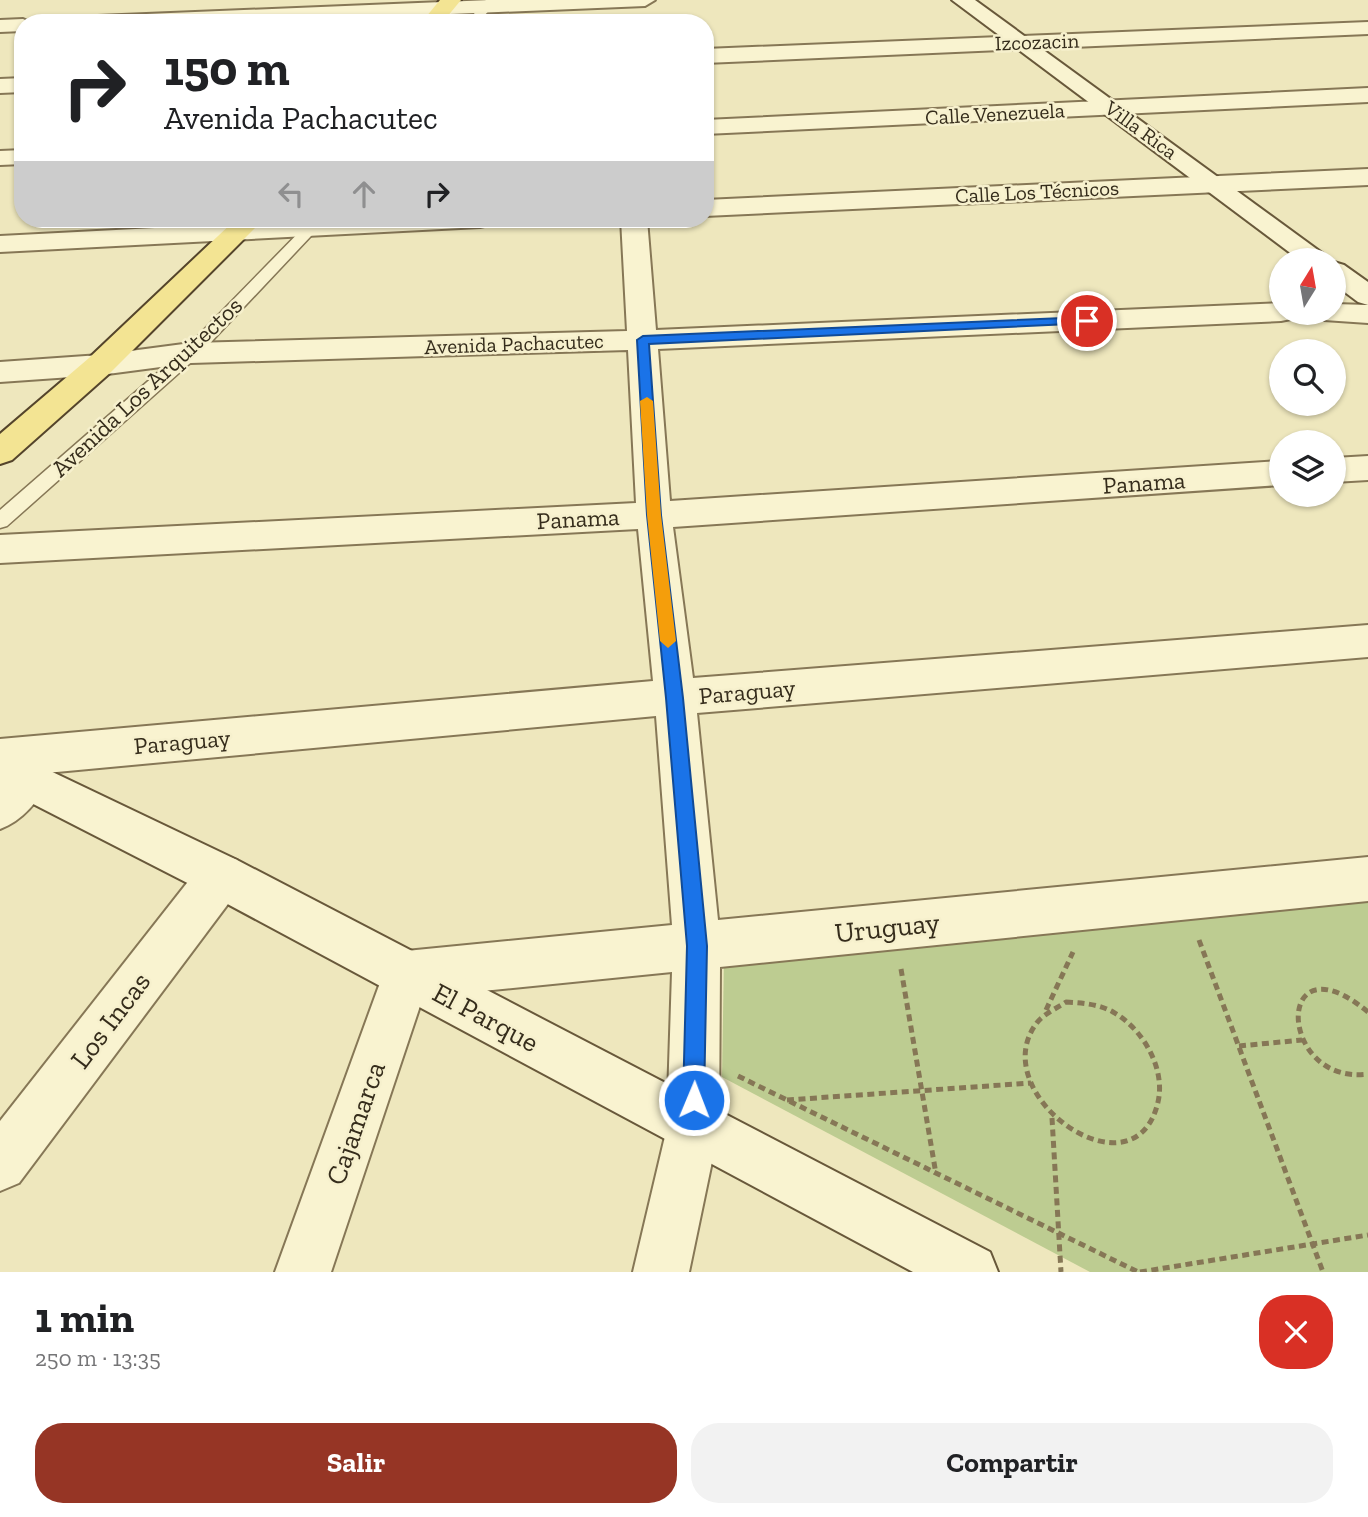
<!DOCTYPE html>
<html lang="es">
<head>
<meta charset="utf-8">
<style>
	:root { --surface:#fff; --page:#f2f2f2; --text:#202124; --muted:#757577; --accent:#963525 }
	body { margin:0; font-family:"Zilla Slab",serif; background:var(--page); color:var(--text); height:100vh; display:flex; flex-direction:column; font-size:26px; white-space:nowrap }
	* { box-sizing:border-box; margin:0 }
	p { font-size:23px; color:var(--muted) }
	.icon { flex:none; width:38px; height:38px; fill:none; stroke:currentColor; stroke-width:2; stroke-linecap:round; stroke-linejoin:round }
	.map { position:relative; height:1272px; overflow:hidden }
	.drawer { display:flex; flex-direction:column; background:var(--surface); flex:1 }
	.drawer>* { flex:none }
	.banner { position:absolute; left:14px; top:14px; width:700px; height:214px; border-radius:28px; box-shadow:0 2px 5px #0004; background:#fff; color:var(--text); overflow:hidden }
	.needle { width:46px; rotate:11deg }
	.fabs { position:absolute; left:1269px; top:248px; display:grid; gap:14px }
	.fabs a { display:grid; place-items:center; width:77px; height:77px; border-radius:50%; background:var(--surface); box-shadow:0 2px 5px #0004; font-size:35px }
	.pin { position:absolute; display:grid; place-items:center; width:60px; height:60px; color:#fff; margin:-30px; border:4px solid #fff; border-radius:50%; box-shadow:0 2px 7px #0007 }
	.me { position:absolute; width:77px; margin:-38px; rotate:1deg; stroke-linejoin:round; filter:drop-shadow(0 0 5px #0008) }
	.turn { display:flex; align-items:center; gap:24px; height:147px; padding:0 35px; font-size:32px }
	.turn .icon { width:91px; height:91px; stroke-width:2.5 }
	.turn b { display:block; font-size:49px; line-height:60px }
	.lanes { display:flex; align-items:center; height:66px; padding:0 35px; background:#0003; justify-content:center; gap:35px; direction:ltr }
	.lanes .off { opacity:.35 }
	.round { display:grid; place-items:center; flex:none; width:74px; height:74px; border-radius:28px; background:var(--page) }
	.headline { display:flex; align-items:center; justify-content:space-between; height:119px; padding:0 35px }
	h1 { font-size:42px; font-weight:700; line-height:52px }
	.cta { display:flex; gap:14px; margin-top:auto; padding:14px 35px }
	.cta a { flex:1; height:80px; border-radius:28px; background:var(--accent); color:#fff; font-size:28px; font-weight:700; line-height:80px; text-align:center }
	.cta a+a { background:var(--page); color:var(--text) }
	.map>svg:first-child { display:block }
	.green { fill:#bdcc91 }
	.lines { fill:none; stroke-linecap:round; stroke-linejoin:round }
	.lane-casing { stroke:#867756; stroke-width:3 }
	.street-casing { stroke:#867756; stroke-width:4 }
	.secondary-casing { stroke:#68583a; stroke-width:4 }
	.primary-casing { stroke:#54442b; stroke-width:4 }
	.path { stroke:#867756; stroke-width:5; stroke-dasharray:7 4.5; stroke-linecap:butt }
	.lane { fill:#f9f3d0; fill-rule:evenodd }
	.street { fill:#f9f3d0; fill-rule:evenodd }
	.secondary { fill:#f9f3d0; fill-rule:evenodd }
	.primary { fill:#f3e493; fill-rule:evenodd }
	.route { fill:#1a73e8; stroke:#114b97; stroke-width:2 }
	.slow { fill:#f59e0b }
	.labels { text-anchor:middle; stroke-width:5; stroke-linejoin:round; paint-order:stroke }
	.far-street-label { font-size:21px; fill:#352c1b; stroke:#f6f0cd }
	.street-label { font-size:24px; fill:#352c1b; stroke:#f6f0cd }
	.near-street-label { font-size:28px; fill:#352c1b; stroke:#f6f0cd }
</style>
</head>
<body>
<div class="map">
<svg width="1368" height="1272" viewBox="0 0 1368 1272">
	<rect width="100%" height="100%" fill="#eee7bd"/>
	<path class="green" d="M1368,898V1272H1090L722,1077L724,956Z"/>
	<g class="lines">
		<defs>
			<g id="lane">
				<path d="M486,0H498L478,23H466Z"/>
				<path d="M312,219H327L197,357L7,526L0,528V510L185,349Z"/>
			</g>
			<g id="street">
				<path d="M491,0H655L645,6L235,23H63L73,17Z"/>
				<path d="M23,19L32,23H23V31L0,32V20Z"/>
				<path d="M1368,22V34L705,63V49Z"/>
				<path d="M23,78V92L0,93V79Z"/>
				<path d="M1368,88V102L705,134V120Z"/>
				<path d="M23,150V164L0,165V151Z"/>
				<path d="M1368,169V185L705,216V200Z"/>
				<path d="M330,219H493L489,225L480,227L0,252V236Z"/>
				<path d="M621,219H647L656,330L1281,303V313H1295L1291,319L1281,321L658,349L670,501L1281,461V485L673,527L693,678L1368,625V657L697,713L718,920L1368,857V901L720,967L719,1128L689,1272H633L667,1128L672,972L423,997L331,1272H275L389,958L406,951L672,925L656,716L46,773L49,779C39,801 22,821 0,829V739L653,681L638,529L0,563V535L636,503L628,350L191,363L100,375L0,382V362L100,355L191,343L627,331Z"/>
				<path d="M1334,304L1368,305V323L1324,320L1319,313H1334Z"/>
				<path d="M1368,456V480L1334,482V458Z"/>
				<path d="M221,854L237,860L244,876L237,892L19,1183L0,1191V1121L205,860Z"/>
			</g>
			<g id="secondary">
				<path d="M952,0H975L1333,261H1301Z"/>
				<path d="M1334,262L1344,265L1368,282V305L1358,302L1334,284Z"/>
				<path d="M0,747L237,860L990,1252L998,1272H913L205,892L0,787Z"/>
			</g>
			<g id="primary">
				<path d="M440,0H461L442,23H421Z"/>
				<path d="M236,219H264L111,372L12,460L0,464V434L89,358Z"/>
			</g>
		</defs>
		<use href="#lane" class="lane-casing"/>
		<use href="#street" class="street-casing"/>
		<use href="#secondary" class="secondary-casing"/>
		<use href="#primary" class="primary-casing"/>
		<g class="path">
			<path d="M1199,940L1323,1272"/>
			<path d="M901,969L936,1174"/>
			<path d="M1066,1002C1082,1003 1099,1004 1113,1012C1142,1028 1166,1068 1158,1102C1135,1202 984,1095 1036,1024C1042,1015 1057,1008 1066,1002Z"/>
			<path d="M1046,1010L1073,952"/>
			<path d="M1368,1012C1273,933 1277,1086 1368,1074"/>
			<path d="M1239,1046L1302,1040"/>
			<path d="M738,1076L1138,1272"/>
			<path d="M787,1100L1031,1083"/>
			<path d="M1052,1118L1061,1272"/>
			<path d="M1140,1272L1368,1235"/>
		</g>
		<use href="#lane" class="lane"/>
		<use href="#street" class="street"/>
		<use href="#secondary" class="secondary"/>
		<use href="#primary" class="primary"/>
	</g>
	<path class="route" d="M1087,317L1093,321L1091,323L649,344L661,515L683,698L707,946L704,1100L701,1107L694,1111L686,1107L683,1100L687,946L666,698L647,515L637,340L643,336Z"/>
	<path class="slow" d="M647,397L653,401L661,515L676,641L668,648L660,641L647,515L640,401Z"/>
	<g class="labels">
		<g class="far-street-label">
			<text transform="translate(1037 42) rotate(-2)" y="7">Izcozacin</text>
			<text transform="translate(995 114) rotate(-3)" y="7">Calle Venezuela</text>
			<text transform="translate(1141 130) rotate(36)" y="7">Villa Rica</text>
			<text transform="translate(1037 192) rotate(-3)" y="7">Calle Los Técnicos</text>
			<text transform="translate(514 344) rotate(-2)" y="7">Avenida Pachacutec</text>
		</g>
		<g class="street-label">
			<text transform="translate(147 387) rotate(-43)" y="8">Avenida Los Arquitectos</text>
			<text transform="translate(1144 483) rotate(-4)" y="8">Panama</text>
			<text transform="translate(578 519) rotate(-3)" y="8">Panama</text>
			<text transform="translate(747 692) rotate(-5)" y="8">Paraguay</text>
			<text transform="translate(182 742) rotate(-5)" y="8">Paraguay</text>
		</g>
		<g class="near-street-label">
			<text transform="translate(887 927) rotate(-6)" y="10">Uruguay</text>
			<text transform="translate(486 1017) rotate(28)" y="10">El Parque</text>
			<text transform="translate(110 1020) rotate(-53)" y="10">Los Incas</text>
			<text transform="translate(355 1123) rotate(-71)" y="10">Cajamarca</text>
		</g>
	</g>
</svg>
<div class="fabs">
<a><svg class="needle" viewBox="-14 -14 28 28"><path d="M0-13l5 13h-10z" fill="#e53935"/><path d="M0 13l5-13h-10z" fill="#757577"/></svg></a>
<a><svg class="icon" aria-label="search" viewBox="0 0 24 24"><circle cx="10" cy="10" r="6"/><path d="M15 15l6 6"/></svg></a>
<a><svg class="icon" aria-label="layers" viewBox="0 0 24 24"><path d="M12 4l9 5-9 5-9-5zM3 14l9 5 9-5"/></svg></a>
</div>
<div class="pin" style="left:1087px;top:321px;background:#d93025"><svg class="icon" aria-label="arrive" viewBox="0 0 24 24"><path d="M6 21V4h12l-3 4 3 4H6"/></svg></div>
<svg class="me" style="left:694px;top:1100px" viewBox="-20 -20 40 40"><circle r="17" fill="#1a73e8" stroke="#fff" stroke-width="3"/><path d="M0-11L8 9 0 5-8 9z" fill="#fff"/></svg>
<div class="banner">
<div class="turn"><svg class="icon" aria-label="right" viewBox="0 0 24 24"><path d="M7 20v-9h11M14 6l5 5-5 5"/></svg><div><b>150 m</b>Avenida Pachacutec</div></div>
<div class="lanes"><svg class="icon off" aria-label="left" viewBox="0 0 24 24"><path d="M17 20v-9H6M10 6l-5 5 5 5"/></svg><svg class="icon off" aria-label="ahead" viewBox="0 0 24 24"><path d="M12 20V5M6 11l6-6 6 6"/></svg><svg class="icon" aria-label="right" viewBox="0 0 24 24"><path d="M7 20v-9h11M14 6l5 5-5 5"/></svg></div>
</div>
</div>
<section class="drawer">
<div class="headline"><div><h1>1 min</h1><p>250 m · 13:35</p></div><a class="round" style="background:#d93025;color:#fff"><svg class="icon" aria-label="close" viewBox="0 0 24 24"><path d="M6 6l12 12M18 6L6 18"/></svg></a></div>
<div class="cta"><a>Salir</a><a>Compartir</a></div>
</section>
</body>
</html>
